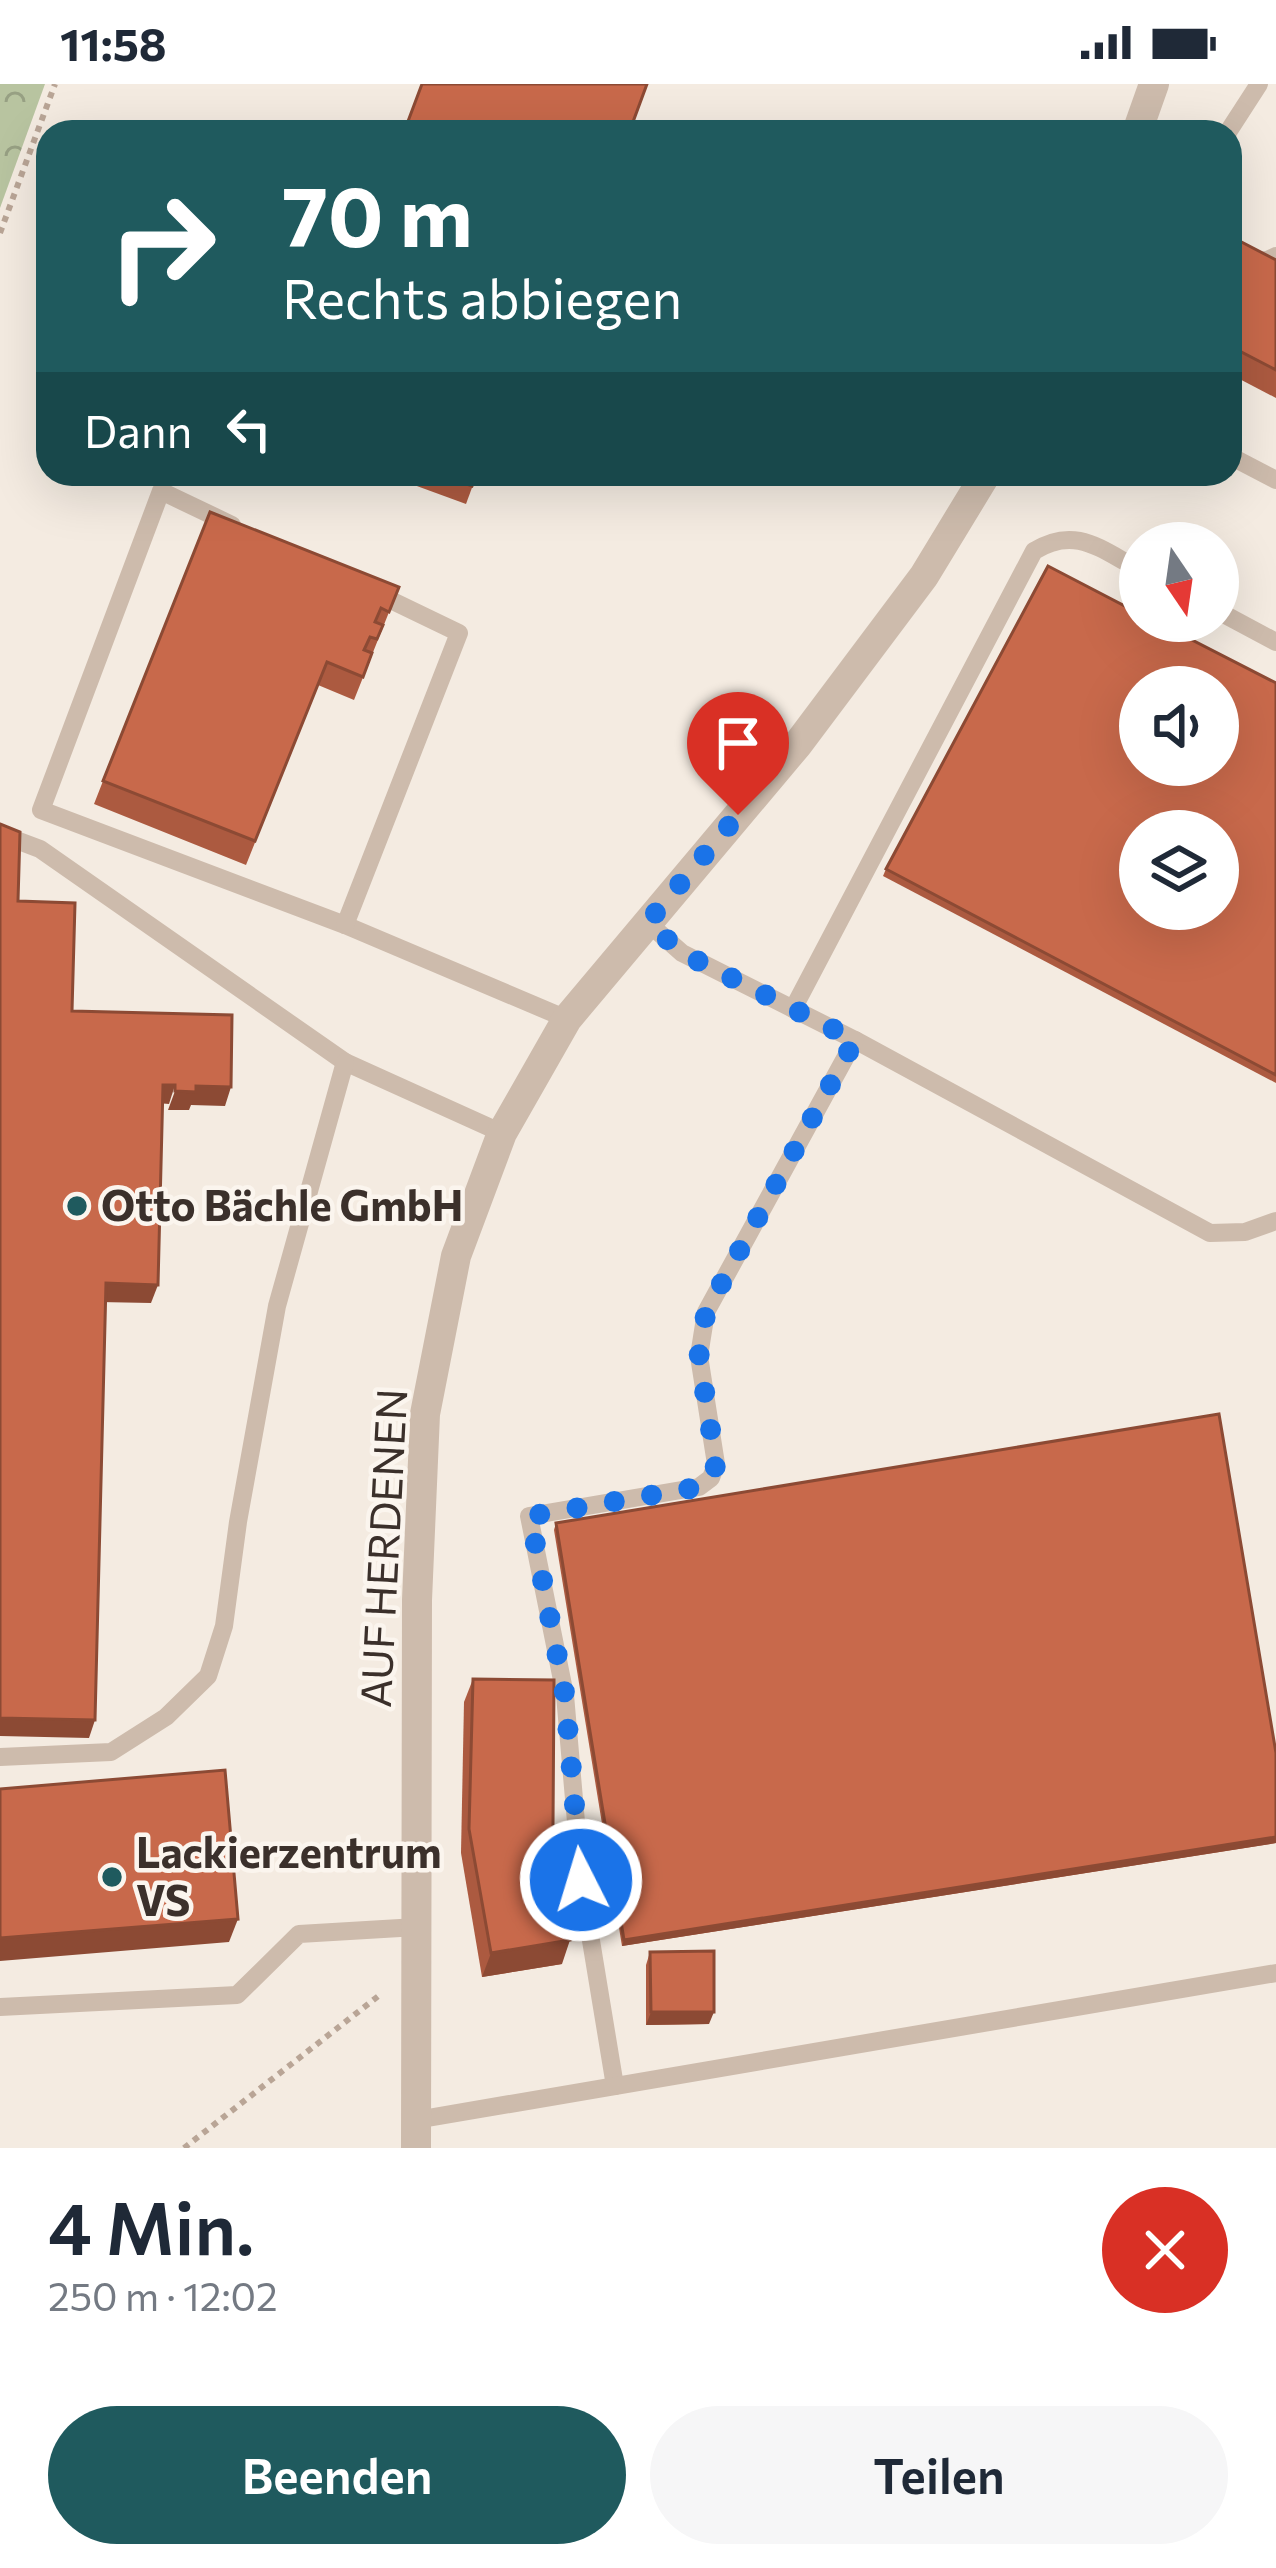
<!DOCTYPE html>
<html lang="de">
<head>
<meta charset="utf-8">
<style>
	:root { --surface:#fff; --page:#f6f6f7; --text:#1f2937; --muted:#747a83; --accent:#1f5a5e }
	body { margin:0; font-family:Commissioner,sans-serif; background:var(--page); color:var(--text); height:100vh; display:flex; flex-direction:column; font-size:45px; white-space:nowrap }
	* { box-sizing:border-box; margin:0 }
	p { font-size:39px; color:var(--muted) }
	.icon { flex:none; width:66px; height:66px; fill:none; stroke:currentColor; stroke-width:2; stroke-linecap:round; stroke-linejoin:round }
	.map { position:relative; height:2064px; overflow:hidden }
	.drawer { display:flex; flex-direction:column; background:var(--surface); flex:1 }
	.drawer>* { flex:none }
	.banner { position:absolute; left:36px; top:36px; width:1206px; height:366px; border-radius:36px; box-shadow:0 12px 48px #0002; background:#1f5a5e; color:#fff; overflow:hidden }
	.needle { width:78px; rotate:167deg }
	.controls { position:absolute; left:1119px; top:438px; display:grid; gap:24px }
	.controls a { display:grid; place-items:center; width:120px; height:120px; border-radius:50%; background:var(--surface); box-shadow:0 12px 48px #0002; font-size:60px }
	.pin { position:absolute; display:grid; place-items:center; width:102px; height:102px; color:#fff; margin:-123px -51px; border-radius:50% 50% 50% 0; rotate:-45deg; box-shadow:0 0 12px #0007 }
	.pin .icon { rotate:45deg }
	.me { position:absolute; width:132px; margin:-66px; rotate:355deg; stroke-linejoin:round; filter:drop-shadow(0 0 9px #0008) }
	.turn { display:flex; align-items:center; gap:42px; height:252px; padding:0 48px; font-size:54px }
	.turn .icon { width:156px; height:156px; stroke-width:2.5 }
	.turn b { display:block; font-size:84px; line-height:102px }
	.then { display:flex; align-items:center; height:114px; padding:0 48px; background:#0003; gap:24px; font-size:45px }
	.round { display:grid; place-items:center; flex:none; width:126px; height:126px; border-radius:63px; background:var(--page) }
	.summary { display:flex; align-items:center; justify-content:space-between; height:204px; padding:0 48px }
	h1 { font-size:72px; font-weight:600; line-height:90px }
	.primary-button { display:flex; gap:24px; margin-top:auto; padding:24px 48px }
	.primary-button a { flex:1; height:138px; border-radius:72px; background:var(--accent); color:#fff; font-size:48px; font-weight:600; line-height:138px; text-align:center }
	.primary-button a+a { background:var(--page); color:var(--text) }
	.status { display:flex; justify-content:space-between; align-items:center; height:84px; padding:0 60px; background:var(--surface); direction:ltr }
	.status svg { height:33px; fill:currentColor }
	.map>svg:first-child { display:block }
	.forest { fill:url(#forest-crowns) }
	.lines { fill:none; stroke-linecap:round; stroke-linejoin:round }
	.path { stroke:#b9a596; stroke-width:6; stroke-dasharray:6 6; stroke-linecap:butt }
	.lane { stroke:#cdbbac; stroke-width:18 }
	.street { stroke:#cdbbac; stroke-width:30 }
	.wall { fill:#ac5a40 }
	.shaded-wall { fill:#8c4a34 }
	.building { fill:#c8694b; stroke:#8c4a34; stroke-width:3; fill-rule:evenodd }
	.route { stroke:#1a73e8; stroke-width:21; stroke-dasharray:0 37.8 }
	.poi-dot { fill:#1f5a5e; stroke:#fbf5ee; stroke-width:4.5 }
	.labels { text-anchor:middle; stroke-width:9; stroke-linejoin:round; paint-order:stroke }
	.poi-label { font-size:42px; font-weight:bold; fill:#3b302b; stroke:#fbf5ee; text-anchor:start }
	.street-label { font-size:42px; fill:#3b302b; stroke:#fbf5ee }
</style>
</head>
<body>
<div class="status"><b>11:58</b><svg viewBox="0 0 49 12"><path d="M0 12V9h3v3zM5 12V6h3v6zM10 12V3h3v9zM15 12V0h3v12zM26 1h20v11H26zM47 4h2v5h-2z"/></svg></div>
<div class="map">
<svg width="1276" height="2064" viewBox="0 0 1276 2064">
	<defs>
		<pattern id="forest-crowns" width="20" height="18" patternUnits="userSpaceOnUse" patternTransform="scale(3)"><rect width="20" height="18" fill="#b8c4a0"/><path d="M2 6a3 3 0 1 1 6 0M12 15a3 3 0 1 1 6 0" fill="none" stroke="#97a083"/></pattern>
	</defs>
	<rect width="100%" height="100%" fill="#f4ebe1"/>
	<path class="forest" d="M0,0H45L0,124Z"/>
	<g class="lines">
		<g class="path">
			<path d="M0,149L55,0"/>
			<path d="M184,2064L381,1910"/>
		</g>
		<g class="lane">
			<path d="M1228,48L1259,0"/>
			<path d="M1230,164C1246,173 1258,183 1276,172"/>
			<path d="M1230,372L1276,396"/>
			<path d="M232,441L161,407L41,726L345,841L567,935"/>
			<path d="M1218,527L1276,558"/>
			<path d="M0,750L40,765L345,978L502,1049"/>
			<path d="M345,841L459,549L376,509"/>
			<path d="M793,925L1034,467C1076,441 1101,466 1140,486"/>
			<path d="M855,956L1210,1149L1245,1148L1276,1137"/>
			<path d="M0,1673L111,1668L166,1633L208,1592L224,1542L238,1438L277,1222L345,978"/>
			<path d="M0,1923L237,1911L299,1850L417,1843"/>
			<path d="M615,2002L581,1796L565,1611L529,1432L699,1403L711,1394L716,1380L699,1272L706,1228L855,956L682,869L648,839"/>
			<path d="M416,2036L1276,1889"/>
		</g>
		<g class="street">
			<path d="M1137,48L1154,0"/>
			<path d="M416,2064L417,1516L425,1330L456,1172L502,1049L567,935L798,660L924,492L986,390"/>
		</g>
	</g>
	<g class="wall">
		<path d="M1230,152L1276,176V314L1230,290Z"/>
		<path d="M384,390H477L466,420Z"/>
		<path d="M399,503L354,616L318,601L246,781L94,720L103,697Z"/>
		<path d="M1276,599V999L883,792L886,785Z"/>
		<path d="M556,1439L1276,1669V1759L622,1862L554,1446Z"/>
		<path d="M473,1595L553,1741L562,1880L482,1893L461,1769L464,1618Z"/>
		<path d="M650,1868L709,1940L646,1941V1881Z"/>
	</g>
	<g class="shaded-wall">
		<path d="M163,1001H175L169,1020L157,1019Z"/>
		<path d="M196,1002L231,1003L225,1022L191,1021L189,1026H168L175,1007Z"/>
		<path d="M106,1199L158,1201L151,1219L99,1218Z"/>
		<path d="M0,1634L95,1636L89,1654L0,1652Z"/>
		<path d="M1276,1753V1759L622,1862L624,1856Z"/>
		<path d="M238,1835L229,1858L0,1877V1854Z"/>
		<path d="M570,1856L562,1880L482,1893L491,1869Z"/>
		<path d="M651,1928H714L709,1940L646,1941Z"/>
	</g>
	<g class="building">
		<path d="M422,0H647L633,38L659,48H404Z"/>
		<path d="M1230,152L1276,176V286L1230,262Z"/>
		<path d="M440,390H477L472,402Z"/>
		<path d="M210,428L399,503L389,528L381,524L375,538L383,541L377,555L370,553L364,566L372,569L363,593L327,578L255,757L103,697Z"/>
		<path d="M1048,482L1140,530V537H1155L1276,599V991L886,785ZM1140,603H1218V681H1140ZM1140,747H1218V825H1140Z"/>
		<path d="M0,740L20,748L18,817L75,819L72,927L232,931L231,1003L196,1002V1008L175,1007V1001H163L158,1201L106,1199L95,1636L0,1634Z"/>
		<path d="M1219,1330L1276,1669V1753L624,1856L556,1439Z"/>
		<path d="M473,1595L554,1596L553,1741L570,1856L491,1869L469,1745Z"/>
		<path d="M225,1686L238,1835L0,1854V1705Z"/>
		<path d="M714,1867V1928H651L650,1868Z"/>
	</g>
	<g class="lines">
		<path class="route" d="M581,1796L565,1611L530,1432L699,1403L712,1394L716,1380L699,1272L706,1228L855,956L682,869L648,838L738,731"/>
	</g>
	<g class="poi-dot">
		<circle cx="77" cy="1122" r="12"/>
		<circle cx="112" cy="1793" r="12"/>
	</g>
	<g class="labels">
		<g class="poi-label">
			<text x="101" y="1137">Otto Bächle GmbH</text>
			<text x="136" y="1784">Lackierzentrum<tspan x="136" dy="48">VS</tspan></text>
		</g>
		<g class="street-label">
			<text transform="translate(384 1464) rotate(-87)" y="15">AUF HERDENEN</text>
		</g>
	</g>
</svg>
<div class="controls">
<a><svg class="needle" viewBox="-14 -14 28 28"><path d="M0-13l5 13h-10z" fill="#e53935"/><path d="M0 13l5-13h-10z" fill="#747a83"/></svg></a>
<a><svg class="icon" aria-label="sound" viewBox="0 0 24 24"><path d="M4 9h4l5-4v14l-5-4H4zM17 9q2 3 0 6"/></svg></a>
<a><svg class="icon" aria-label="layers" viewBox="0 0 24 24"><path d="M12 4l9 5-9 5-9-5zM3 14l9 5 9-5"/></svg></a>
</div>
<div class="pin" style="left:738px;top:731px;background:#d93025"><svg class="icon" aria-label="arrive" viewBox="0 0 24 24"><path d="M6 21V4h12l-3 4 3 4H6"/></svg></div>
<svg class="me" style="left:581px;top:1796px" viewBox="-20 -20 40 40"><circle r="17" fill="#1a73e8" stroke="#fff" stroke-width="3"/><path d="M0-11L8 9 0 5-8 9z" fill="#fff"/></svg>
<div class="banner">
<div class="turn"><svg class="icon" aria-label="right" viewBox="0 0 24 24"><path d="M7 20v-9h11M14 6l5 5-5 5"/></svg><div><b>70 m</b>Rechts abbiegen</div></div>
<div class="then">Dann<svg class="icon" aria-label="left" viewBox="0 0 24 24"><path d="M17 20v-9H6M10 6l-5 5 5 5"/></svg></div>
</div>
</div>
<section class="drawer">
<div class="summary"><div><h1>4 Min.</h1><p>250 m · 12:02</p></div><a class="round" style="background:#d93025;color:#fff"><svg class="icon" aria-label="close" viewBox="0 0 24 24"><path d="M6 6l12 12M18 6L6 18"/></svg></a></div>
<div class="primary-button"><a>Beenden</a><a>Teilen</a></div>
</section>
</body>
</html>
